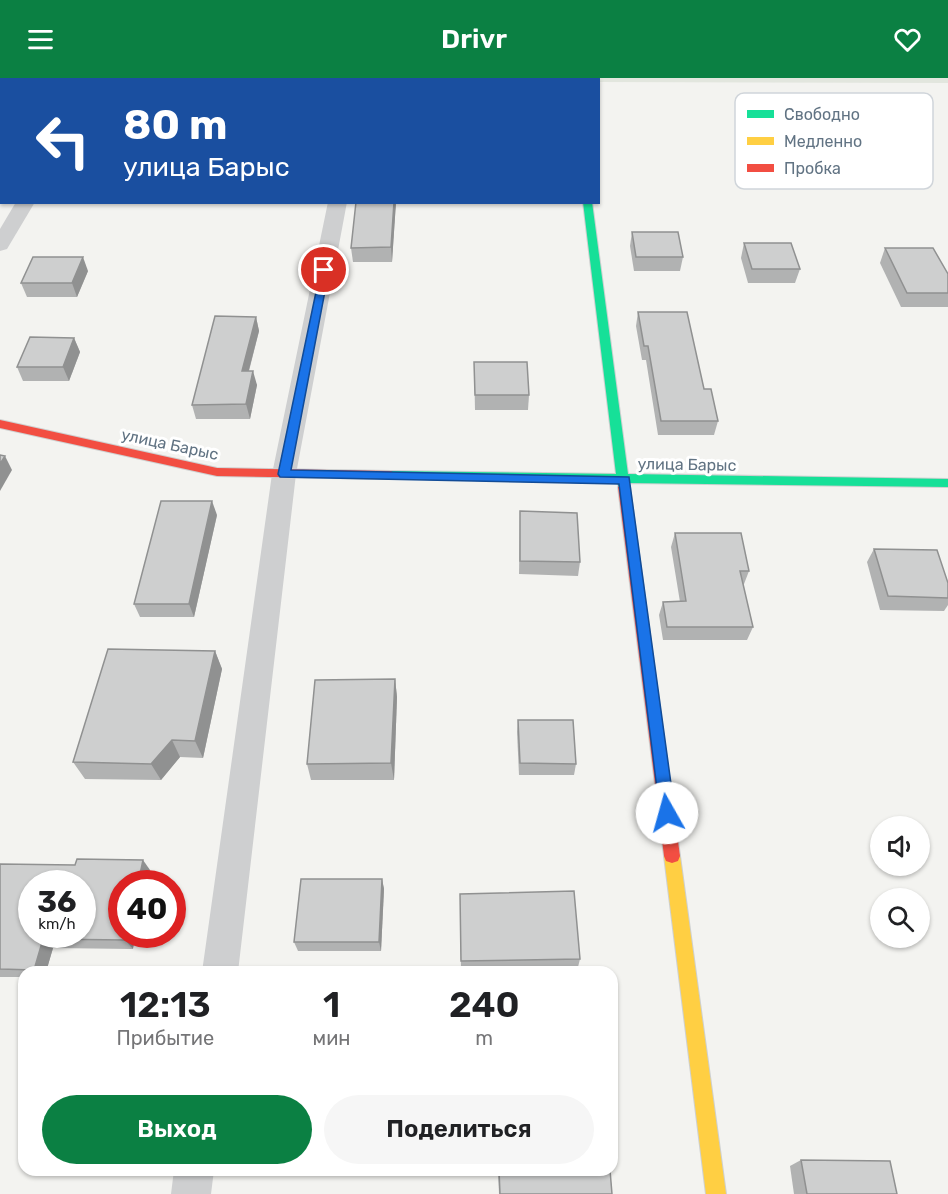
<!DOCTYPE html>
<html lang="ru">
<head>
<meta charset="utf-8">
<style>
	:root { --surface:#fff; --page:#f6f6f6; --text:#202124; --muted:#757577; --accent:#0b8043 }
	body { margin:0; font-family:Rubik,sans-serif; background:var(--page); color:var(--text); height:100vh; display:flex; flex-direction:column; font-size:22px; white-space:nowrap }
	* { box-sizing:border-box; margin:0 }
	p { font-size:20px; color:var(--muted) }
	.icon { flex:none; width:33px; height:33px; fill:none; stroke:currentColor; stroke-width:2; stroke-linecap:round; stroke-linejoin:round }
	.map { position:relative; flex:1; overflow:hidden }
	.details { position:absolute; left:18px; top:888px; width:600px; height:210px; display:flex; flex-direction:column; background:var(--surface); border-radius:18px; box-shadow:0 2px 4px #0004 }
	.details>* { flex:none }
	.top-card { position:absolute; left:0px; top:0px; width:600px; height:126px; box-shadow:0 2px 4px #0004; background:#1a4fa0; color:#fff; overflow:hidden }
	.controls { position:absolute; left:870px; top:738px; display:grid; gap:12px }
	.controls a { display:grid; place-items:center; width:60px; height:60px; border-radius:50%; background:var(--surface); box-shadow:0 2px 4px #0004; font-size:30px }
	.speed { position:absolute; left:18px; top:792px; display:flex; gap:12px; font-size:30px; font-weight:700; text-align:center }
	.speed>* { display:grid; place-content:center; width:78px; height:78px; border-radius:50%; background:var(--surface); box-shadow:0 2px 4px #0004; line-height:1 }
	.speed small { font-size:15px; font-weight:400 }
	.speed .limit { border:9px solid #d22; background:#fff; color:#111 }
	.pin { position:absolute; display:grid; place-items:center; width:51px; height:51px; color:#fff; margin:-26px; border:3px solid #fff; border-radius:50%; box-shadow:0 2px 6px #0007 }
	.me { position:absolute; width:66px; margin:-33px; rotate:353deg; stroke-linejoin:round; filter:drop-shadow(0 0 4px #0008) }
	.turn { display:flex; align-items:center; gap:21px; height:126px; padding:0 24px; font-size:27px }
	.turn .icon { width:78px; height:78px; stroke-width:2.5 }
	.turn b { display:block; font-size:42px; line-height:51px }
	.eta { display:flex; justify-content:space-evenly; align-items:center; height:102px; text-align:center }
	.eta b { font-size:36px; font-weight:600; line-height:42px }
	.button { display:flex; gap:12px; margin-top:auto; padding:12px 24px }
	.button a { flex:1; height:69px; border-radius:36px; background:var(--accent); color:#fff; font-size:24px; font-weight:600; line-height:69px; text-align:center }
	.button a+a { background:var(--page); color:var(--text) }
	header { display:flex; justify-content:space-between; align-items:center; height:78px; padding:0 24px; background:var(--accent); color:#fff; font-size:27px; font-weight:600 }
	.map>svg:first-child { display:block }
	.green { fill:#e2e6de }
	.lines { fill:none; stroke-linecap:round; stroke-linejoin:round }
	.fast-casing { stroke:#ced0d0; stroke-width:2 }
	.slow-casing { stroke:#ced0d0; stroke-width:2 }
	.jam-casing { stroke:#ced0d0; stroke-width:2 }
	.lane { fill:#cecfd0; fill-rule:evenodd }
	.street { fill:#cecfd0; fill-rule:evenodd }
	.fast { fill:#16e098; fill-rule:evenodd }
	.slow { fill:#ffcf43; fill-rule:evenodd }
	.jam { fill:#f24e42; fill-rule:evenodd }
	.wall { fill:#b1b2b2 }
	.shaded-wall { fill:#909191 }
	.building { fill:#cecfcf; stroke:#909191; stroke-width:1.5; fill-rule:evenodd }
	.route { fill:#1a73e8; stroke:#114b97; stroke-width:1.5 }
	.labels { text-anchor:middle; stroke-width:6; stroke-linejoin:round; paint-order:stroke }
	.street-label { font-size:16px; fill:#617383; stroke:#fff }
	.key { fill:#fff; stroke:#d0d5da; stroke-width:1.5 }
	.key-label { font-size:16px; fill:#617383 }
</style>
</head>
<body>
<header><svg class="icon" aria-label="menu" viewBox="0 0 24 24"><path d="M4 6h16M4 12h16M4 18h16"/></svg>Drivr<svg class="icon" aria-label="heart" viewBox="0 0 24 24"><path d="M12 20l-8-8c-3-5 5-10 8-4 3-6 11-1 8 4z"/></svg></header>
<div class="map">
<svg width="948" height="1116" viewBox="0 0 948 1116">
	<rect width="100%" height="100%" fill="#f3f3f0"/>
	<path class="green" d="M240,0H948V5L599,4L598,2Z"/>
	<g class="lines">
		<defs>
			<path id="fast" d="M583,124H592L628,396L948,401V409L629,405L628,412H620L617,404L387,400L385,397L387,394L391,393L616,396Z"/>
			<path id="slow" d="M672,771L678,773L680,778L726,1116H706L664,778L666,773Z"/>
			<g id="jam">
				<path d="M0,342L217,390L391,393L397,397L391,401L217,398L0,350Z"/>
				<path d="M624,405L630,409L680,778L678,783L672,785L666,783L664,778L618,409Z"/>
			</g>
		</defs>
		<use href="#fast" class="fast-casing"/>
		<use href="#slow" class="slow-casing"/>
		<use href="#jam" class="jam-casing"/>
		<g class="lane">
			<path d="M51,0H59L50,2Z"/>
			<path d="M2,79V88H0V80Z"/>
		</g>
		<g class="street">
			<path d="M95,0H111L94,2Z"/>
			<path d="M16,124H35L7,171L0,173V151Z"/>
			<path d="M328,124H347L296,396L238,894H202L272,396Z"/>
			<path d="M174,1092H214L211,1116H171Z"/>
		</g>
		<use href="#fast" class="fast"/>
		<use href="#slow" class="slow"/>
		<use href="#jam" class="jam"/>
	</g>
	<g class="wall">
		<path d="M356,124H396L392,184H353L351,170Z"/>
		<path d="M632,154L683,179L680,193H634L630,168Z"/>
		<path d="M744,165L800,191L795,205H748L741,180Z"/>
		<path d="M885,170L948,196V229H901L880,185Z"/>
		<path d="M88,193L77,219H27L21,205Z"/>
		<path d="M638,234L704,311L718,343L714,357H658L646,282H642L636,248Z"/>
		<path d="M256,239L259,253L249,293L257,307L250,341H196L192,327Z"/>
		<path d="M74,260L80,274L69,303H23L17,289Z"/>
		<path d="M474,284L529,317L528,332H475Z"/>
		<path d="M520,433L580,484L578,498L519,496Z"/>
		<path d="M217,437L194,539H140L134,526Z"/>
		<path d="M675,455L749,493L744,506H743L753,549L747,562H663L659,537L663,524H680L671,469Z"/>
		<path d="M874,471L948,505V527L944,533L880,532L867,484Z"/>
		<path d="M215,573L222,591L203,680L180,679L161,702L85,701L73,684Z"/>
		<path d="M395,601L397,619L394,702H311L307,686Z"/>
		<path d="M518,642L576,686L574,697H519L517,654Z"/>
		<path d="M0,786L150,792L147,806H122L133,871L53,870L46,894H24V899H0Z"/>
		<path d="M382,801L384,811L381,873H298L294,864Z"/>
		<path d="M460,816L580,881L577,893L461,894Z"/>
		<path d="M801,1082L897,1116H794L790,1088Z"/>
		<path d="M498,1092H610L612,1116H499Z"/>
	</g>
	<g class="shaded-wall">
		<path d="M2,0H14L13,2H2V18L0,20V2Z"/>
		<path d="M394,124H396L392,184L391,169Z"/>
		<path d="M83,179L88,193L77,219L72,205Z"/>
		<path d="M256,239L259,253L245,307L242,293Z"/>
		<path d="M74,260L80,274L69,303L63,289Z"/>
		<path d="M253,293L257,307L250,341L246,326Z"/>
		<path d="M5,378L12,392L0,413V386Z"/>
		<path d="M212,423L217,437L194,539L189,526Z"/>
		<path d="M215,573L222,591L203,680L195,663Z"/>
		<path d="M395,601L397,619L394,702L391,685Z"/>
		<path d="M172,662L180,679L161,702L151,686Z"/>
		<path d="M143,782L150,792L147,806H138Z"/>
		<path d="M382,801L384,811L381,873L379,864Z"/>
		<path d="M126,856H136L133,871L125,862Z"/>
		<path d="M43,861L53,870L46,894H37L34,892Z"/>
	</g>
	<g class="building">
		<path d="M356,124H394L391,169L351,170Z"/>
		<path d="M632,154H678L683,179H636Z"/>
		<path d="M744,165H791L800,191H752Z"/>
		<path d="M885,170H933L948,196V215H907Z"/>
		<path d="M33,179H83L72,205H21Z"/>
		<path d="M638,234H687L704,311H711L718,343H661L648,268H644Z"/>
		<path d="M215,238L256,239L242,293H253L246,326L192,327Z"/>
		<path d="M30,259L74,260L63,289H17Z"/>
		<path d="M474,284H527L529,317H475Z"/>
		<path d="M0,377L5,378L0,386Z"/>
		<path d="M161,423H212L189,526H134Z"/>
		<path d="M520,433L577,435L580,484L520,483Z"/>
		<path d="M675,455H741L749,493H740L753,549H667L663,524L686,523Z"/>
		<path d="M874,471L937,472L948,505V520L888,518Z"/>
		<path d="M108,571L215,573L195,663L172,662L151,686L73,684Z"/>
		<path d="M395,601L391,685L307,686L315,602Z"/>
		<path d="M518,642H573L576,686L520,685Z"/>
		<path d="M77,781L143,782L138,806H122V856H126L125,862L43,861L34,892L0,891V786L75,787ZM32,806H82V856H32Z"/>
		<path d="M301,801H382L379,864H294Z"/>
		<path d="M574,813L580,881L461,883L460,816Z"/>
		<path d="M801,1082L890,1083L897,1116H807Z"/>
		<path d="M499,1092H610L612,1116H500Z"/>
	</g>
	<path class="route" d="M321,190L329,192L291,392L629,399L675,735L673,740L667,742L662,740L660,735L619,406L280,399L278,396Z"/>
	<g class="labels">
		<g class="street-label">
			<text transform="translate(170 366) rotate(12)" y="6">улица Барыс</text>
			<text transform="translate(687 386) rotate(1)" y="6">улица Барыс</text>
		</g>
	</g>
	<rect x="735" y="15" width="198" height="96" rx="9" class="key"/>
	<rect x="747" y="32" width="27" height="8" fill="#16e098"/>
	<rect x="747" y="59" width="27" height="8" fill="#ffcf43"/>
	<rect x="747" y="86" width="27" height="8" fill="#f24e42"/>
	<g class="key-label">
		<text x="784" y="42">Свободно</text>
		<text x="784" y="69">Медленно</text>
		<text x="784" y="96">Пробка</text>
	</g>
</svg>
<div class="controls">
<a><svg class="icon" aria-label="sound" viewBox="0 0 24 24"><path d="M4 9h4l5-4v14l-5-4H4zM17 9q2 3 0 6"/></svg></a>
<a><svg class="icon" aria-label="search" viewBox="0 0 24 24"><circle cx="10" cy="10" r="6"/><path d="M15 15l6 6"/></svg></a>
</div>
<div class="speed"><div>36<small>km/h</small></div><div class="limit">40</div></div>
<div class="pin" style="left:324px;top:192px;background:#d93025"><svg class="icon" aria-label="arrive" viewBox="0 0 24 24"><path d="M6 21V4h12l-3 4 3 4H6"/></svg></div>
<svg class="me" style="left:667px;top:735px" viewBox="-20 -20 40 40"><circle r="19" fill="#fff"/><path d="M0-13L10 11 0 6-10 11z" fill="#1a73e8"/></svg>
<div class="top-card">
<div class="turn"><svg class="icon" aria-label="left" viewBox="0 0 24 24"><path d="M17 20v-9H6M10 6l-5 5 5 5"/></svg><div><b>80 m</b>улица Барыс</div></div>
</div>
<section class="details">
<div class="eta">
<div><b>12:13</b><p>Прибытие</p></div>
<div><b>1</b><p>мин</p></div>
<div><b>240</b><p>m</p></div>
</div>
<div class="button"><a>Выход</a><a>Поделиться</a></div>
</section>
</div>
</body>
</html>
